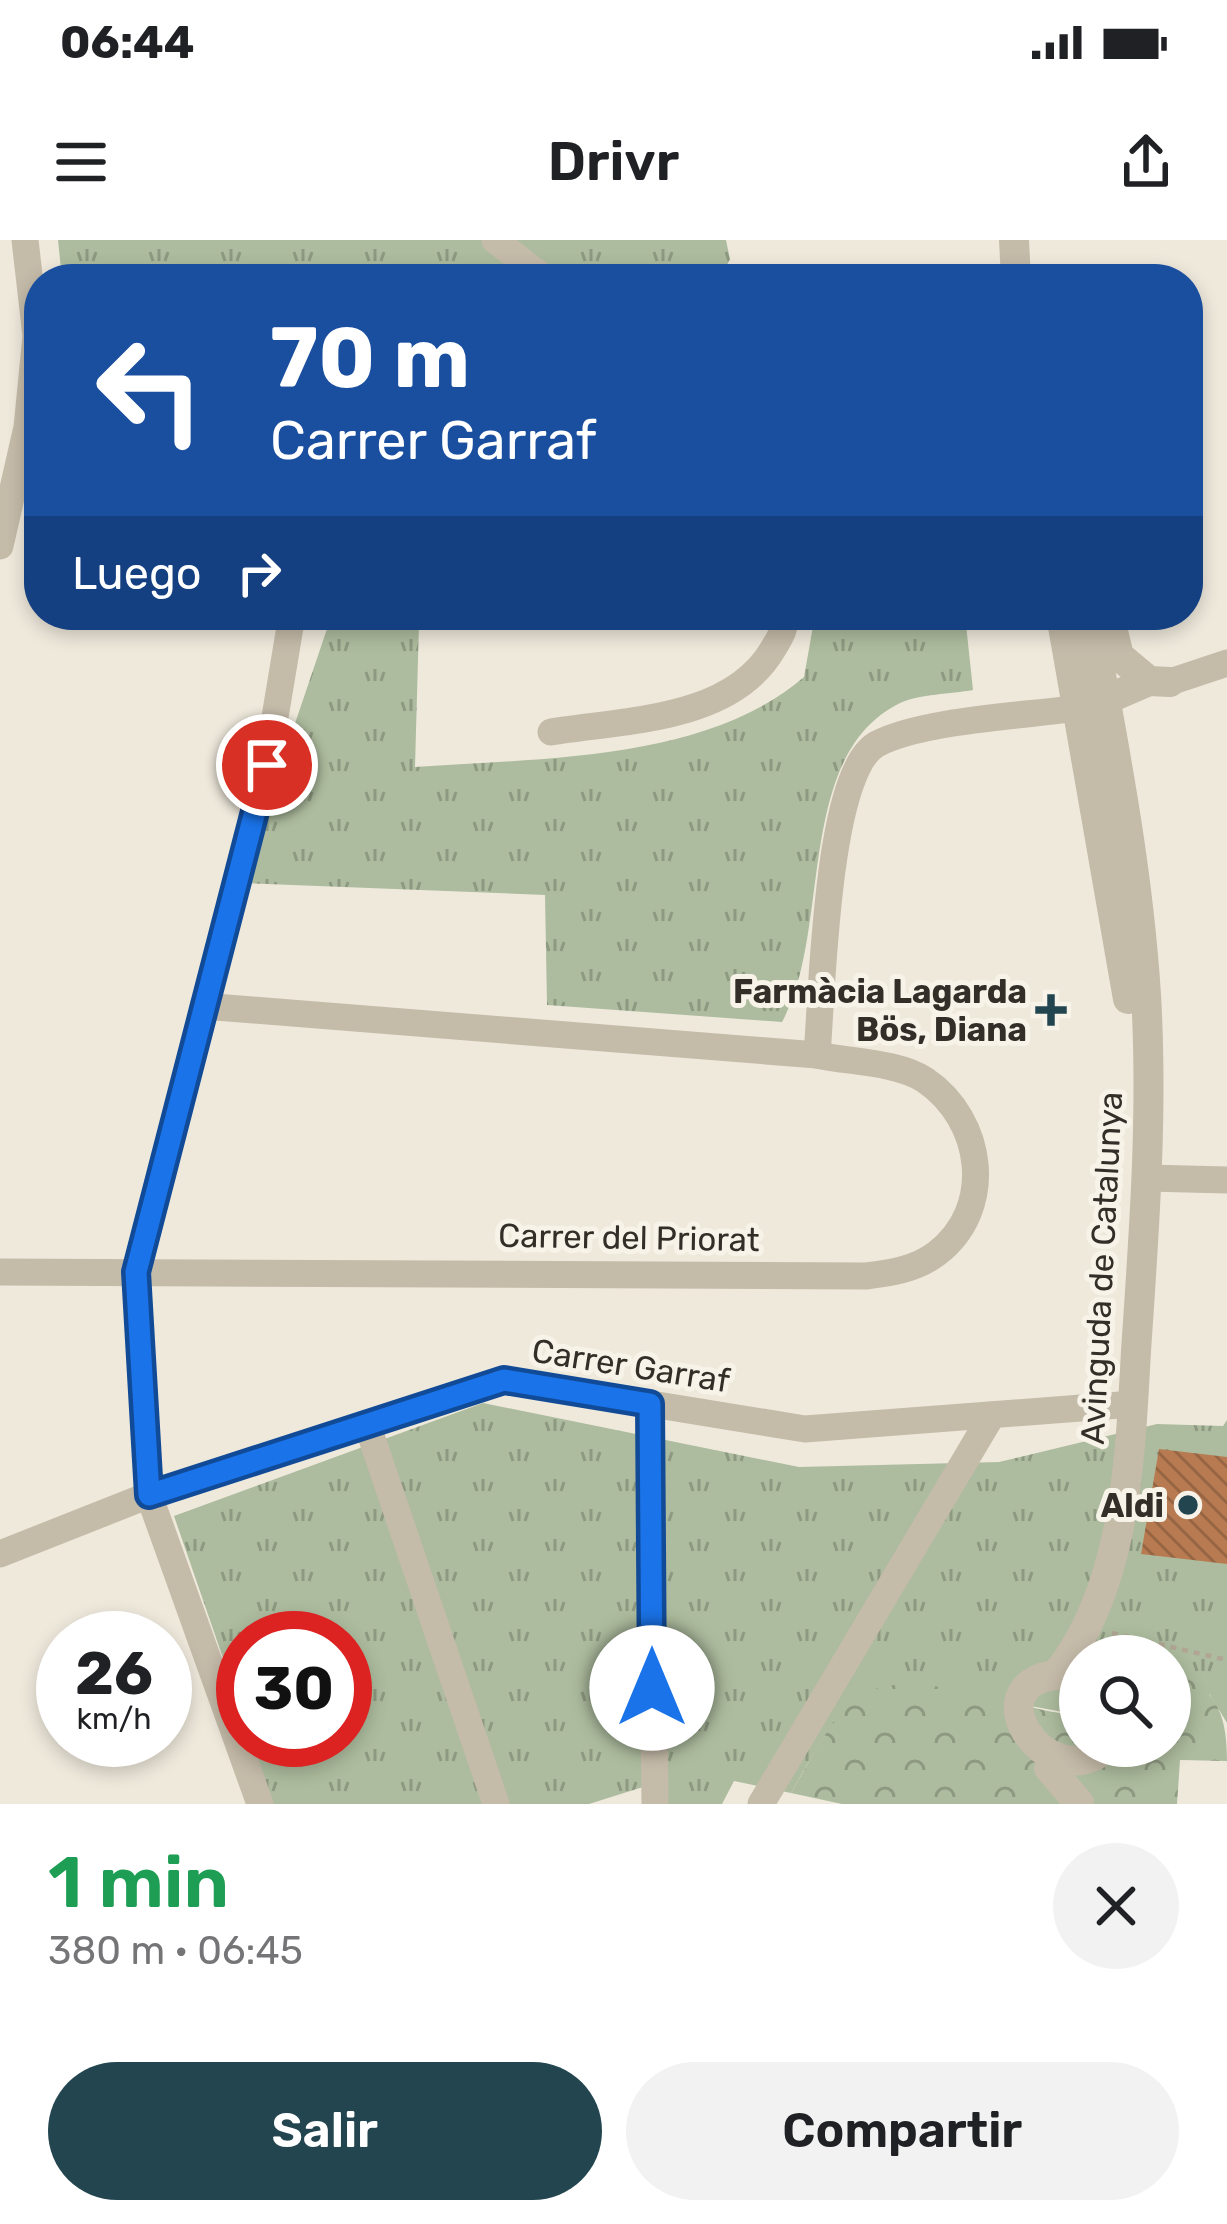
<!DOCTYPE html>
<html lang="es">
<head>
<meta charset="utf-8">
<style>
	:root { --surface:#fff; --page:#f2f2f2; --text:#202124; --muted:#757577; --accent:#234550 }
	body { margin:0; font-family:Rubik,sans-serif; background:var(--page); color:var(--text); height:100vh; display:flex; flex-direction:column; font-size:45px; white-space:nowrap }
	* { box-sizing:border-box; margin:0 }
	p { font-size:39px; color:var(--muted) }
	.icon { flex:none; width:66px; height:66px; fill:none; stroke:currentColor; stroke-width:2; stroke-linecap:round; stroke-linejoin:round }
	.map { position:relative; height:1564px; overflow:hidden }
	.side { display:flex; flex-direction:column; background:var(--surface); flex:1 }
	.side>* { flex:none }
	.guide { position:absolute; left:24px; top:24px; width:1179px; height:366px; border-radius:48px; box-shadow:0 6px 18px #0003; background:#1a4fa0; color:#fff; overflow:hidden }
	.fabs { position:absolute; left:1059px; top:1395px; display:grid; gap:24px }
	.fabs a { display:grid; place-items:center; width:132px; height:132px; border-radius:50%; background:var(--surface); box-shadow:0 6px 18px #0003; font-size:60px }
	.speed { position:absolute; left:36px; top:1371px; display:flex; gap:24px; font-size:60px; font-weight:700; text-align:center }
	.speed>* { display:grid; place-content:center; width:156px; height:156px; border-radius:50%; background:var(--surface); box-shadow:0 6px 18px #0003; line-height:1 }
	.speed small { font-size:30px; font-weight:400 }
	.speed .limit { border:18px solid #d22; background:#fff; color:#111 }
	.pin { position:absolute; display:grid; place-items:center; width:102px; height:102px; color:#fff; margin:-51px; border:6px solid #fff; border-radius:50%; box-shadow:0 3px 12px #0007 }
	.me { position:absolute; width:132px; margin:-66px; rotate:0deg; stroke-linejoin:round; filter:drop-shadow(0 0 9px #0008) }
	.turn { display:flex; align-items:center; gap:42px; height:252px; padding:0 48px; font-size:54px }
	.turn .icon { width:156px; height:156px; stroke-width:2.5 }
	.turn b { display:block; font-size:84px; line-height:102px }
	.then { display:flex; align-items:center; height:114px; padding:0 48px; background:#0003; gap:24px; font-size:45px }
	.round { display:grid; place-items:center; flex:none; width:126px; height:126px; border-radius:63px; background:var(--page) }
	.overview { display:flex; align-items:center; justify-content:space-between; height:204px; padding:0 48px }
	h1 { font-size:72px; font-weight:600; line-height:90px; color:#1e9e55 }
	.cta { display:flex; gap:24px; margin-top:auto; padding:24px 48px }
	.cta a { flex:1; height:138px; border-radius:72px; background:var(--accent); color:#fff; font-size:48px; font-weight:600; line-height:138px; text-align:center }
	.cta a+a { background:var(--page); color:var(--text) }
	.status { display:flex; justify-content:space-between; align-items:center; height:84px; padding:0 60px; background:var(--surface); direction:ltr }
	.status svg { height:33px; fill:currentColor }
	header { display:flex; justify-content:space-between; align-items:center; height:156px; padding:0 48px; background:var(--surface); font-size:54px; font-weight:600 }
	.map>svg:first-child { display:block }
	.grass { fill:url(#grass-tufts) }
	.forest { fill:url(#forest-crowns) }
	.building { fill:url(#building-back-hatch) }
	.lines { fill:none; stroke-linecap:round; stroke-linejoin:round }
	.path { stroke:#b1a594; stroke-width:4.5; stroke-dasharray:6 6; stroke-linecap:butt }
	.minor { stroke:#c5bba9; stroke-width:27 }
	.tertiary { stroke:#c5bba9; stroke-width:30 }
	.route-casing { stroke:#114b97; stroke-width:30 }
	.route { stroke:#1a73e8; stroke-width:21 }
	.poi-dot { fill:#234550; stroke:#f7f3e8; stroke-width:4.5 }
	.labels { text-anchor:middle; stroke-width:10; stroke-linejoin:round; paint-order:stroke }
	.poi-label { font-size:33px; font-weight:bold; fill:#342e28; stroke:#f7f3e8; text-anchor:end }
	.street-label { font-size:33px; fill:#342e28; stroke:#f7f3e8 }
</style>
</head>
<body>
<div class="status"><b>06:44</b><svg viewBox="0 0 49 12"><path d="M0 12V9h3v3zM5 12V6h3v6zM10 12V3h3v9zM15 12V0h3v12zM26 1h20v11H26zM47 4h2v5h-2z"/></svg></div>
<header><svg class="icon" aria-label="menu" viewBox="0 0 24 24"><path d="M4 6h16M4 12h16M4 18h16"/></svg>Drivr<svg class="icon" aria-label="share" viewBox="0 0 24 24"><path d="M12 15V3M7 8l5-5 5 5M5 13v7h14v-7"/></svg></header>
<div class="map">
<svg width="1227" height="1564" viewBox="0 0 1227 1564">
	<defs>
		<pattern id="grass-tufts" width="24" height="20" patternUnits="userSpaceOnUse" patternTransform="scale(3)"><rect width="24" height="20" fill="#adbc9e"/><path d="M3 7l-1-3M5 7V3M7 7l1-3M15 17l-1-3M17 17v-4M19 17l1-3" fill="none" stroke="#8e9981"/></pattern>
		<pattern id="forest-crowns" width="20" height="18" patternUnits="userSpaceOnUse" patternTransform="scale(3)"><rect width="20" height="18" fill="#adbc9e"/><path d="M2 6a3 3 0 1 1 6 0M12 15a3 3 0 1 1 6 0" fill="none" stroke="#8e9981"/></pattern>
		<pattern id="building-back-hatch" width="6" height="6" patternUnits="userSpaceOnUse" patternTransform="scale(3)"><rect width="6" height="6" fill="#b87b51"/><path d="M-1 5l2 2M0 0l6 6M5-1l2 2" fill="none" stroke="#966543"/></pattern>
	</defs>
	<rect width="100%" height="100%" fill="#efe9dc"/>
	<g class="grass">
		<path d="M58,0H726L730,19L722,35C656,39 589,43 522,38C501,36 477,26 459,39H62Z"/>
		<path d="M815,375H965L973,450C951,454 920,454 900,463C793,516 833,690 782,782L547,765L545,655L241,643L329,383L419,384L415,527C536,518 706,522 804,437Z"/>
		<path d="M483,1163L799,1227L999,1222L1157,1184L1223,1186L1227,1180V1483L1210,1455L1179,1436L1170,1440V1416H1080V1475L913,1445C847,1442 820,1504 791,1553L734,1541L722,1564H648L643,1547L589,1564H273L251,1500H345V1398H243V1476L174,1276Z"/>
	</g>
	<path class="forest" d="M1179,1436C1220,1449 1227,1482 1227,1521L1180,1520L1177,1564H842L791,1553C810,1521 826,1486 854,1461C903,1417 1019,1474 1080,1475V1506H1170V1440Z"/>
	<path class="building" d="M1159,1209L1227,1217V1324L1141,1314Z"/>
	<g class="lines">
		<path class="path" d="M1112,1393L1227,1420"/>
		<g class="minor">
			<path d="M495,0L545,39"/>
			<path d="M0,306L27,187L36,96L25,0"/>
			<path d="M1170,442L1227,423"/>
			<path d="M551,492C624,480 731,481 773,409C780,397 786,389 785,375"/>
			<path d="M203,766L817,815C822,757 826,531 877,504C923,480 1024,476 1078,468"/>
			<path d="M1147,938L1227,940"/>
			<path d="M0,1032L866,1036C891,1033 916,1029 936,1014C996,969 984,880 925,840C898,822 849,822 817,815"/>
			<path d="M650,1164L655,1564"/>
			<path d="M368,1187L496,1564"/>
			<path d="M0,1314L149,1255L504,1140L805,1189L1133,1164"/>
			<path d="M260,1564L149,1255L136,1032L267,525L292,375"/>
			<path d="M761,1564L992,1175"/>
		</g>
		<g class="tertiary">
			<path d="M1014,0L1016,39"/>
			<path d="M1061,375L1128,759"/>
			<path d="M1109,375L1119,416L1149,441"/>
			<path d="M1100,474L1105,460L1149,441L1170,442"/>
			<path d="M1057,1434C1126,1346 1130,1220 1136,1111C1144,993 1153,874 1146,755C1138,627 1113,501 1090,375"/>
			<path d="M1072,1434C962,1432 1047,1564 1108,1506"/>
			<path d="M1049,1528L1079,1563"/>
		</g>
	</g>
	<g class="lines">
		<defs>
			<path id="route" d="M267,525L136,1032L149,1255L504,1140L650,1164L652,1448"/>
		</defs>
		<use href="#route" class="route-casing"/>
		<use href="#route" class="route"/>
	</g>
	<g class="poi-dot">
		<path d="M1045 752h12v12h12v12h-12v12h-12v-12h-12v-12h12z"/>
		<circle cx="1188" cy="1265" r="12"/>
	</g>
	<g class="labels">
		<g class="poi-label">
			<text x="1027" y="763">Farmàcia Lagarda<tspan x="1027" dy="38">Bös, Diana</tspan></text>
			<text x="1164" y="1277">Aldi</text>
		</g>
		<g class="street-label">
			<text transform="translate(629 997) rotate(1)" y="12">Carrer del Priorat</text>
			<text transform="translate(1101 1028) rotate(-87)" y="12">Avinguda de Catalunya</text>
			<text transform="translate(631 1125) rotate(9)" y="12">Carrer Garraf</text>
		</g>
	</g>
</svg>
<div class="fabs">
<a><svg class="icon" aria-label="search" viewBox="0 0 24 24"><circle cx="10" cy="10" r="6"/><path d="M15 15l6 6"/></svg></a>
</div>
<div class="speed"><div>26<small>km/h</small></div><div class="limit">30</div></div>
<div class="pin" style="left:267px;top:525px;background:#d93025"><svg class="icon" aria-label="arrive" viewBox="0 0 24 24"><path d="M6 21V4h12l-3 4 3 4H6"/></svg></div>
<svg class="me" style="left:652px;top:1448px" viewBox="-20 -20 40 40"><circle r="19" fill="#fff"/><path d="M0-13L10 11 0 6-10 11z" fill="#1a73e8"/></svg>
<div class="guide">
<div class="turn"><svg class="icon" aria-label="left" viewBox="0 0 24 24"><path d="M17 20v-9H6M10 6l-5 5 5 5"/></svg><div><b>70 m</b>Carrer Garraf</div></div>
<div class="then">Luego<svg class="icon" aria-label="right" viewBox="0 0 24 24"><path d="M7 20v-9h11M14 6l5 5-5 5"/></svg></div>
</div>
</div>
<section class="side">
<div class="overview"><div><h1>1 min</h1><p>380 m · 06:45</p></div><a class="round"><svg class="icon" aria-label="close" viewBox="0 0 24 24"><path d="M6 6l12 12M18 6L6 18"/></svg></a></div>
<div class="cta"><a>Salir</a><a>Compartir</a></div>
</section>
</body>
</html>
